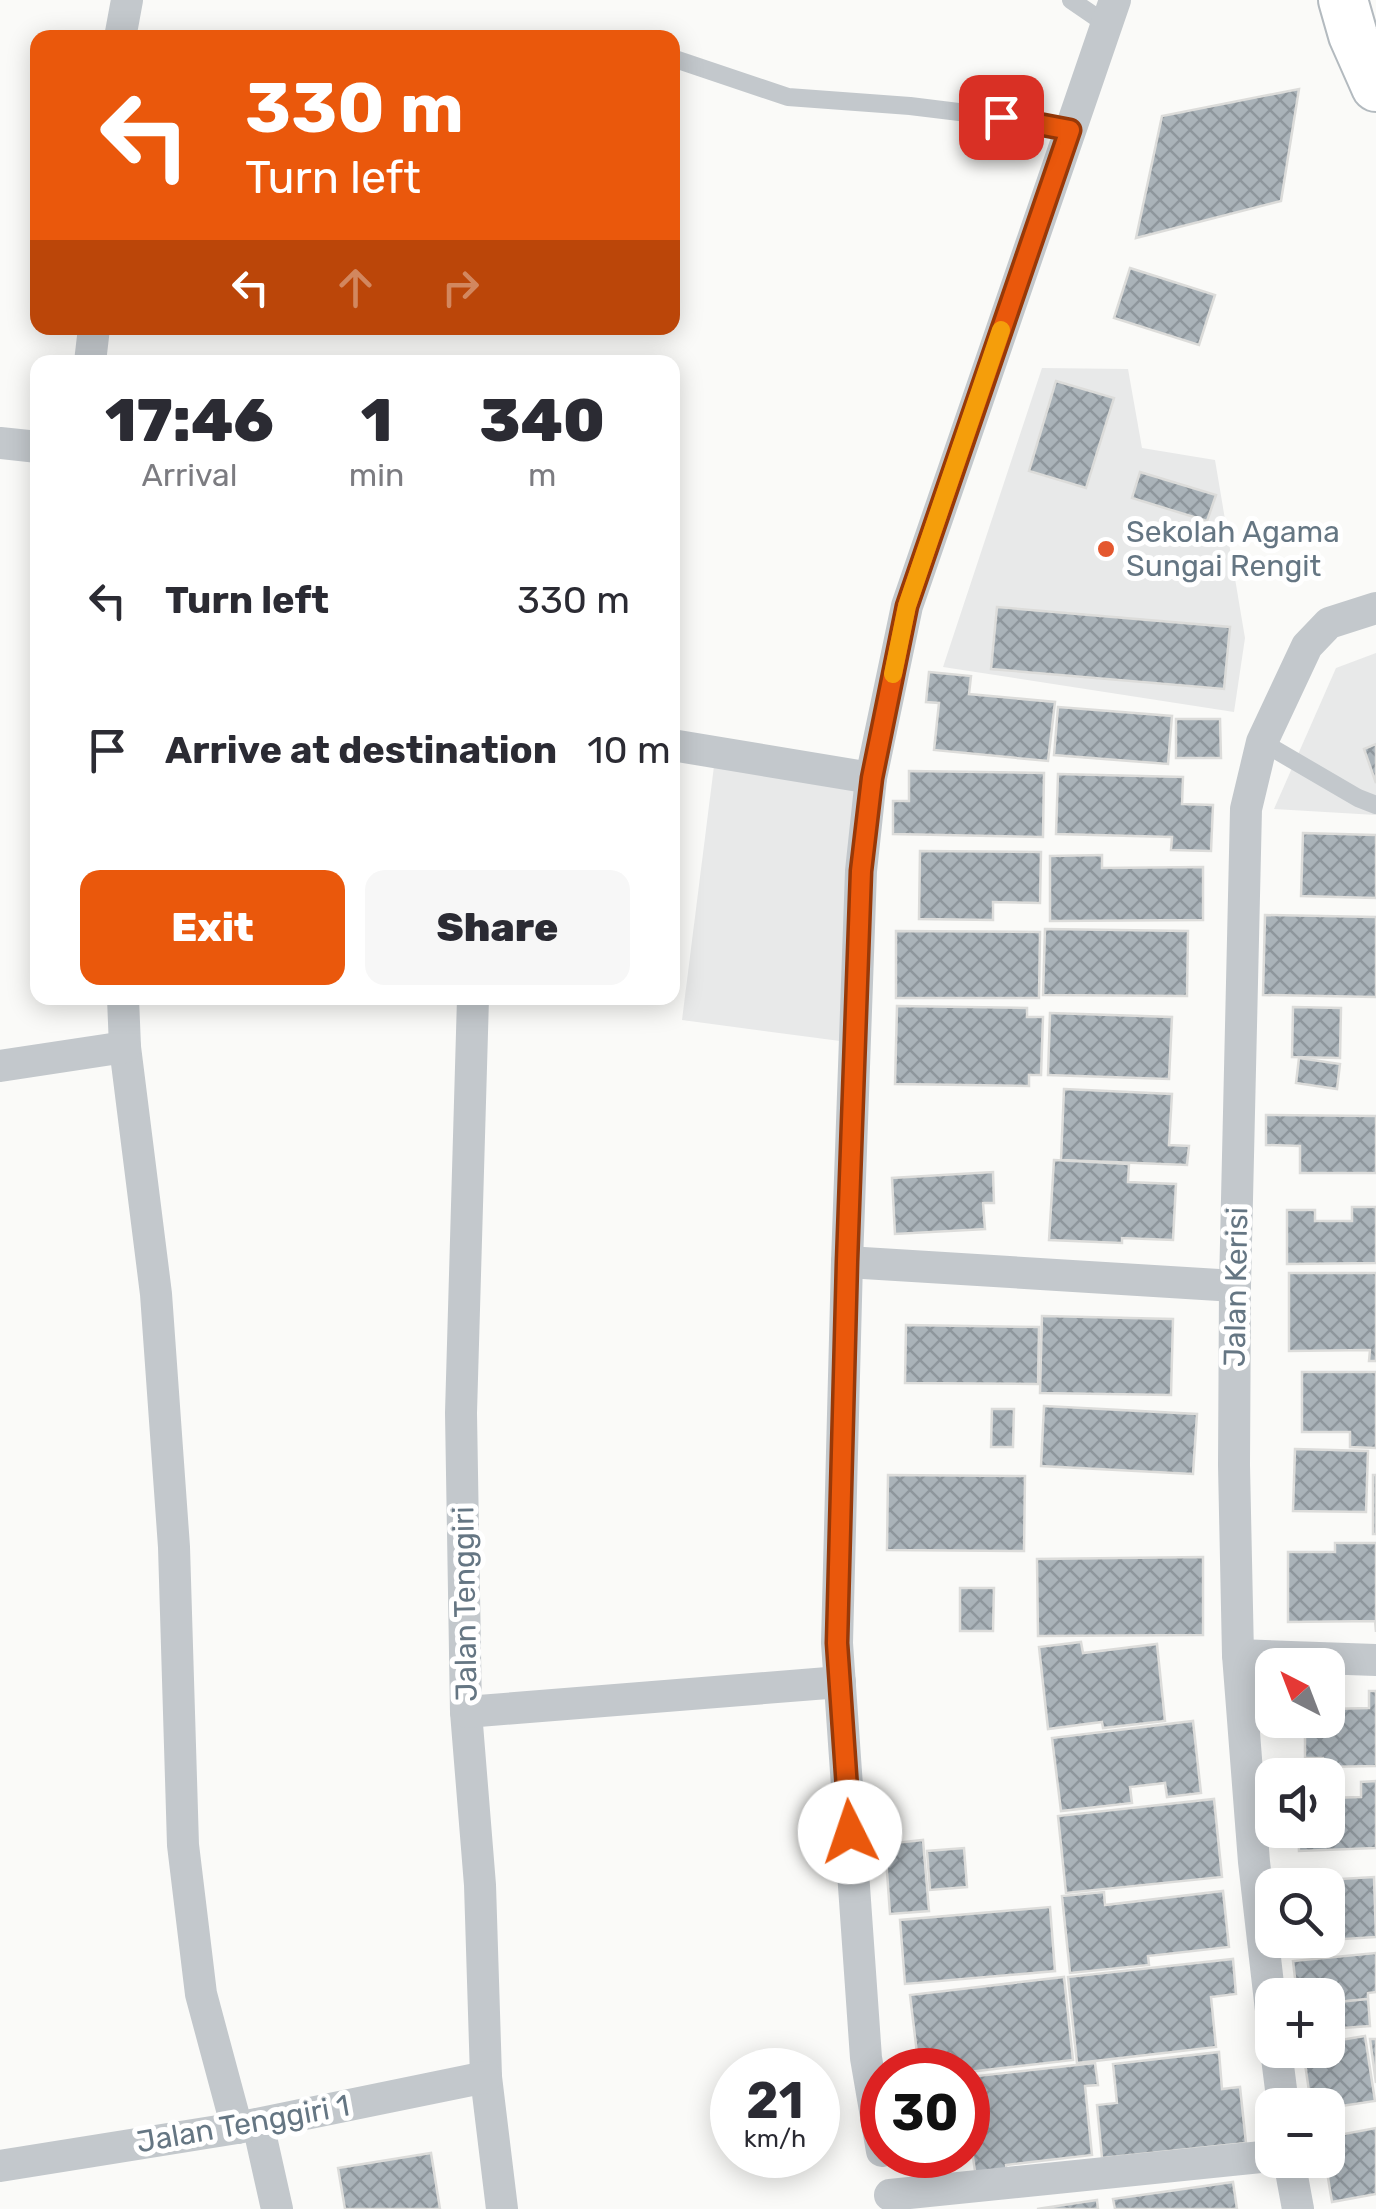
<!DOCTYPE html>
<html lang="en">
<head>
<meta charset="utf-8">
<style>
	:root { --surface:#fff; --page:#f7f7f7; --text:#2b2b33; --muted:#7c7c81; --accent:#ea580c }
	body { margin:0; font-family:Rubik,sans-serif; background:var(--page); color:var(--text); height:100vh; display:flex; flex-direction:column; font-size:38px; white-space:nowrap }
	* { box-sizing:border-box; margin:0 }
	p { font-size:32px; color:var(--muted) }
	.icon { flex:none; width:55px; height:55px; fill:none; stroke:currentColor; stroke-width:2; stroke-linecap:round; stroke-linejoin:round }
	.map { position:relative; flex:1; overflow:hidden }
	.drawer { position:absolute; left:30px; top:355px; width:650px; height:650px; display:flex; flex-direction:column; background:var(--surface); border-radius:20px; box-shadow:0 5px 25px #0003 }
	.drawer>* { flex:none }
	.banner { position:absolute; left:30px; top:30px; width:650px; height:305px; border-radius:20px; box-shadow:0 5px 25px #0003; background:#ea580c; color:#fff; overflow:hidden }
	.needle { width:65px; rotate:318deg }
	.fabs { position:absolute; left:1255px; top:1648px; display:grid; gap:20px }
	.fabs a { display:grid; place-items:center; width:90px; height:90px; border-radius:20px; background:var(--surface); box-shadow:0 5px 25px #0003; font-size:50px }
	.speed { position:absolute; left:710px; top:2048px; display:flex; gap:20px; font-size:50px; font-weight:700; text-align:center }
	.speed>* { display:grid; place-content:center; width:130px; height:130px; border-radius:50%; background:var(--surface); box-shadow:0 5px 25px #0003; line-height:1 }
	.speed small { font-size:25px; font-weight:400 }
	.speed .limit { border:15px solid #d22; background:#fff; color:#111 }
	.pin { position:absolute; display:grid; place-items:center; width:85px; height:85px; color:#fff; margin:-42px; border-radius:20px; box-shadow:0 5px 15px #0006 }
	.me { position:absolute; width:110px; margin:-55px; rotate:356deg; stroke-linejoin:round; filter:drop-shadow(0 0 8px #0008) }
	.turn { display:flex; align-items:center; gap:35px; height:210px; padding:0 50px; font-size:45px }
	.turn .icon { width:130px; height:130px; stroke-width:2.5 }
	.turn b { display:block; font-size:70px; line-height:85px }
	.lanes { display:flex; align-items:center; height:95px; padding:0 50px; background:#0003; justify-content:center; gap:50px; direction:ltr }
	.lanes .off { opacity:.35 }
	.eta { display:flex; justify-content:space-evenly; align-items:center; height:170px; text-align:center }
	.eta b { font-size:60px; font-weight:800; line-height:70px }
	.action { display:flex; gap:20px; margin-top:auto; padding:20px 50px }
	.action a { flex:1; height:115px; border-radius:20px; background:var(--accent); color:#fff; font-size:40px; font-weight:800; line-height:115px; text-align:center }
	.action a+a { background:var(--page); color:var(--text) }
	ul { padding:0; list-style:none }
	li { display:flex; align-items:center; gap:30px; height:150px; padding:0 50px }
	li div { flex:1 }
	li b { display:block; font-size:38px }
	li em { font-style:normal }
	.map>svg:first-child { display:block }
	.built { fill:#e8e9e9 }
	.building { fill:url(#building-cross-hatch); stroke:#dcdcda; stroke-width:2.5 }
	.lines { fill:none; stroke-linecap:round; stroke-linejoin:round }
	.secondary-casing { stroke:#b3babf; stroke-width:52 }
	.lane { stroke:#c3c8cc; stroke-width:18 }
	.street { stroke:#c3c8cc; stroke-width:32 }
	.secondary { stroke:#fff; stroke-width:48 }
	.route-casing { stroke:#983908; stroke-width:25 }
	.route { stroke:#ea580c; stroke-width:18 }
	.slow { stroke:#f59e0b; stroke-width:18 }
	.poi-dot { fill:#e4572e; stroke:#fff; stroke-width:4 }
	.labels { text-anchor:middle; stroke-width:10; stroke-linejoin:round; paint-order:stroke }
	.poi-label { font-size:30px; fill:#657683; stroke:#fff; text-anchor:start }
	.street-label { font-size:30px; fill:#657683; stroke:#fff }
</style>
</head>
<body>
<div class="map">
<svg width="1376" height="2209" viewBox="0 0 1376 2209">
	<defs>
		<pattern id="building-cross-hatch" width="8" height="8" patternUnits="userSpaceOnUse" patternTransform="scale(2.5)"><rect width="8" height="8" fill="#aab3b9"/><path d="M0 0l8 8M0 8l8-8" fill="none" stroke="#8e969c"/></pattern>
	</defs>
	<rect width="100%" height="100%" fill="#fafaf8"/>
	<g class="built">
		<path d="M1042,368L1128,369L1142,448L1215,460L1245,638L1234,712L943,667Z"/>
		<path d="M1376,653V815L1274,809L1336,668Z"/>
		<path d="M714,766L857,789L840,1041L682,1020Z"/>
	</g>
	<g class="building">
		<path d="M1299,89L1281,201L1136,238L1162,116Z"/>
		<path d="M1130,268L1215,295L1199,345L1114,318Z"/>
		<path d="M1056,381L1114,398L1086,488L1029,471Z"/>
		<path d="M1140,472L1216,495L1207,521L1132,498Z"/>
		<path d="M997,607L1230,627L1224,689L991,669Z"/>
		<path d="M929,672L971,676L969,694L1055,702L1048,761L934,750L939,703L926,702Z"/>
		<path d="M1058,707L1172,716L1168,764L1054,755Z"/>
		<path d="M1176,719H1220L1221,758H1176Z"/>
		<path d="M1376,744V783L1364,749Z"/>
		<path d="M909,771L1044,773L1043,837L893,834V801H909Z"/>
		<path d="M1058,774L1183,777L1182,804L1213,805L1211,851L1171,850L1172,837L1056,834Z"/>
		<path d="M1303,833L1376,835V898L1301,896Z"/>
		<path d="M920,851L1041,852L1040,903L993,902V920L919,919Z"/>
		<path d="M1102,855V868L1203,867V920L1050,921V856Z"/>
		<path d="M1265,915L1376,917V997L1263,995Z"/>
		<path d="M1045,929L1188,931L1187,996L1043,995Z"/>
		<path d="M896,931L1040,932L1039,998H896Z"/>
		<path d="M897,1006L1027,1008V1017H1043L1041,1075H1029V1086L895,1084Z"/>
		<path d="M1293,1007L1341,1008L1340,1058L1292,1057Z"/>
		<path d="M1050,1013L1172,1017L1169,1079L1048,1075Z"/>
		<path d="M1299,1058L1340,1064L1337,1089L1296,1083Z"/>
		<path d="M1064,1089L1172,1094L1169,1145L1189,1146L1187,1165L1061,1160Z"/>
		<path d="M1266,1115L1376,1116V1173H1300V1146L1266,1145Z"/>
		<path d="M1054,1160L1129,1164L1128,1182L1176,1184L1173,1240L1122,1238V1243L1049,1240Z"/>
		<path d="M993,1172L994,1203H983L985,1229L895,1234L892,1178Z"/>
		<path d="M1352,1207H1376V1263L1287,1264V1210H1315V1221H1352Z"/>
		<path d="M1289,1273H1376V1361H1369L1370,1350L1289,1351Z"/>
		<path d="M1042,1316L1173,1319L1171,1395L1040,1393Z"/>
		<path d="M906,1325L1039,1327L1038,1384L905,1383Z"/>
		<path d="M1302,1372H1376V1448L1350,1447V1432H1302Z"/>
		<path d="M1044,1406L1197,1414L1193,1474L1041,1466Z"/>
		<path d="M992,1409H1014L1013,1447H991Z"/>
		<path d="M1295,1449L1368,1451L1366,1512L1293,1511Z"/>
		<path d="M888,1475L1025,1476L1024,1551L887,1550Z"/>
		<rect x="1373" y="1475" width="3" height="59"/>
		<path d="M1335,1543H1376V1632L1375,1621L1288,1622V1552H1335Z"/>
		<path d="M1203,1557V1635L1038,1636L1037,1559Z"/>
		<path d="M960,1588H994L993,1631H960Z"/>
		<path d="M1081,1642L1083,1653L1157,1644L1165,1721L1103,1728L1102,1722L1048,1729L1039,1647Z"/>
		<path d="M1369,1691H1376V1766L1323,1767V1758H1305V1720H1331L1330,1709L1369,1708Z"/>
		<path d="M1193,1721L1201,1793L1167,1797L1165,1783L1130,1787L1132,1803L1061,1811L1052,1738Z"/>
		<path d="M1376,1781V1848L1299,1851L1298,1830H1328V1798L1361,1797V1782Z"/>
		<path d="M1214,1799L1222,1877L1066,1893L1058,1816Z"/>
		<path d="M923,1840L929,1911L890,1914L885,1844Z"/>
		<path d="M964,1848L967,1887L930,1890L927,1851Z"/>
		<path d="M1374,1877L1376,1937L1328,1940V1885H1306V1881Z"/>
		<path d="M1223,1891L1229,1947L1148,1956L1149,1965L1070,1973L1062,1896L1104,1892L1105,1905Z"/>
		<path d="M1050,1907L1055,1971L905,1984L900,1920Z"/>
		<path d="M1376,1953V1992L1368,1993V1999L1328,2003V1995H1297L1293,1961Z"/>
		<path d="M1233,1959L1236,1994L1211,1997L1216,2047L1077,2063L1068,1977Z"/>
		<path d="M1064,1977L1073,2060L968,2072V2070H919L910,1995Z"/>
		<path d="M1368,1999L1370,2026L1328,2029V2003Z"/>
		<path d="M1365,2036L1375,2101L1328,2108V2105H1311L1303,2050H1328V2042Z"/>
		<path d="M1370,2039H1376V2083Z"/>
		<path d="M1219,2052L1222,2089L1240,2087L1246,2143L1102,2158L1097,2105L1117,2103L1113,2064Z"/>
		<path d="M1095,2063L1098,2085L1085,2086L1092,2155L1006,2165L1007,2174L976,2178L973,2157L931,2161L930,2155H968V2077Z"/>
		<path d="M1376,2128V2194L1332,2202L1325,2160H1328V2137Z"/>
		<path d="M431,2153L440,2209H345L338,2168Z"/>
		<path d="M1233,2182L1237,2209H1115L1113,2199Z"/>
		<path d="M1097,2200L1098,2209H1037Z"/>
	</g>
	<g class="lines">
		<defs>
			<path id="secondary" d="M1343,0L1353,35L1376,87"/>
		</defs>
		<use href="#secondary" class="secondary-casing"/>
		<g class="lane">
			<path d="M1071,0L1106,24"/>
			<path d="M672,58L788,97L910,106L1032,121L1070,130"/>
			<path d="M1262,742L1358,798L1376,805"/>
		</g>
		<g class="street">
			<path d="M120,38L127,0"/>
			<path d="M90,362L94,328"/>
			<path d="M0,443L38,447"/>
			<path d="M672,745L871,778"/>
			<path d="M123,998L125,1047L156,1294L174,1547L183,1845L201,1994L237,2128"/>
			<path d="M473,998L461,1413L466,1712L480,1885L486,2077L502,2209"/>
			<path d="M0,1066L125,1047"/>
			<path d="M847,1262L1235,1286"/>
			<path d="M1238,1655L1376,1660"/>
			<path d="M466,1712L840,1682"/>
			<path d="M1272,2019L1254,1862L1238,1655L1234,1465L1235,1286L1246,809L1262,742L1307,646L1329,623L1376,608"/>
			<path d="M1276,2050L1283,2105"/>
			<path d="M258,2124L277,2209"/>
			<path d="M882,2151L866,2058L837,1643L847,1262L861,871L871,778L907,606L1115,0"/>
			<path d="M1289,2160L1298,2209"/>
			<path d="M0,2166L237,2128L486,2077"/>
			<path d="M890,2195L1272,2156"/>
		</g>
		<use href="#secondary" class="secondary"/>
	</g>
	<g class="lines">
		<defs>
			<path id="route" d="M850,1832L837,1643L838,1605L847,1262L861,871L872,778L907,606L1070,130L1001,117"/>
		</defs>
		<use href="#route" class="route-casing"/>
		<use href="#route" class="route"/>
		<path class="slow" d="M893,674L907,606L1001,330"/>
	</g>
	<circle class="poi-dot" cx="1106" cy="549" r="10"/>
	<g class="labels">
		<g class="poi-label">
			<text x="1126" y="542">Sekolah Agama<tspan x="1126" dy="34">Sungai Rengit</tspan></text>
		</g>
		<g class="street-label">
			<text transform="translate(1236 1287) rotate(-89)" y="10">Jalan Kerisi</text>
			<text transform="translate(465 1604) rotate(-91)" y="10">Jalan Tenggiri</text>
			<text transform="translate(243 2124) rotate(-10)" y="10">Jalan Tenggiri 1</text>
		</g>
	</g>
</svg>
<div class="fabs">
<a><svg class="needle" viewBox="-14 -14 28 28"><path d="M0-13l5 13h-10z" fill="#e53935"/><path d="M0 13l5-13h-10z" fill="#7c7c81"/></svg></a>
<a><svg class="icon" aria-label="sound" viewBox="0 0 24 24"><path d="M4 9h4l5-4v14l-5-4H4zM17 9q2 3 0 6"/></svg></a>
<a><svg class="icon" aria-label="search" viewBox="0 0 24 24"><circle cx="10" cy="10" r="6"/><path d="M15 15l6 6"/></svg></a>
<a>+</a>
<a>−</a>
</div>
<div class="speed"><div>21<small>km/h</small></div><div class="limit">30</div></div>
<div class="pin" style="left:1001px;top:117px;background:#d93025"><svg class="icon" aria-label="arrive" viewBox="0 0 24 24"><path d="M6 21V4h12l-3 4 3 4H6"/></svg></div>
<svg class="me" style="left:850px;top:1832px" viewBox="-20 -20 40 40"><circle r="19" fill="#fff"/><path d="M0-13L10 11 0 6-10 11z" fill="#ea580c"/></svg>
<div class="banner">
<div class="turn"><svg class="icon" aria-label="left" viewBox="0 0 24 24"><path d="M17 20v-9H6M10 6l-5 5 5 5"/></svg><div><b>330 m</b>Turn left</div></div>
<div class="lanes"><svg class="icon" aria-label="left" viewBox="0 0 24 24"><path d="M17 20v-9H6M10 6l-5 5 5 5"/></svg><svg class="icon off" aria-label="ahead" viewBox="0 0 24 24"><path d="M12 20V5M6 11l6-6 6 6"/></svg><svg class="icon off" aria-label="right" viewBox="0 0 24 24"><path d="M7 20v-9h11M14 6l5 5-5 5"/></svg></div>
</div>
<section class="drawer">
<div class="eta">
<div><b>17:46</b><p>Arrival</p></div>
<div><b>1</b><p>min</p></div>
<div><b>340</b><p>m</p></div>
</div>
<ul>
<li><svg class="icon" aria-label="left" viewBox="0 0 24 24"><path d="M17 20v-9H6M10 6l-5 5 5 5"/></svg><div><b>Turn left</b></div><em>330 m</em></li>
<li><svg class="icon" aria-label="arrive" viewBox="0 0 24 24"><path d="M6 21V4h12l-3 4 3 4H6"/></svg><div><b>Arrive at destination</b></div><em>10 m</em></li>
</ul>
<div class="action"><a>Exit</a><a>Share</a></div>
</section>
</div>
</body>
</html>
